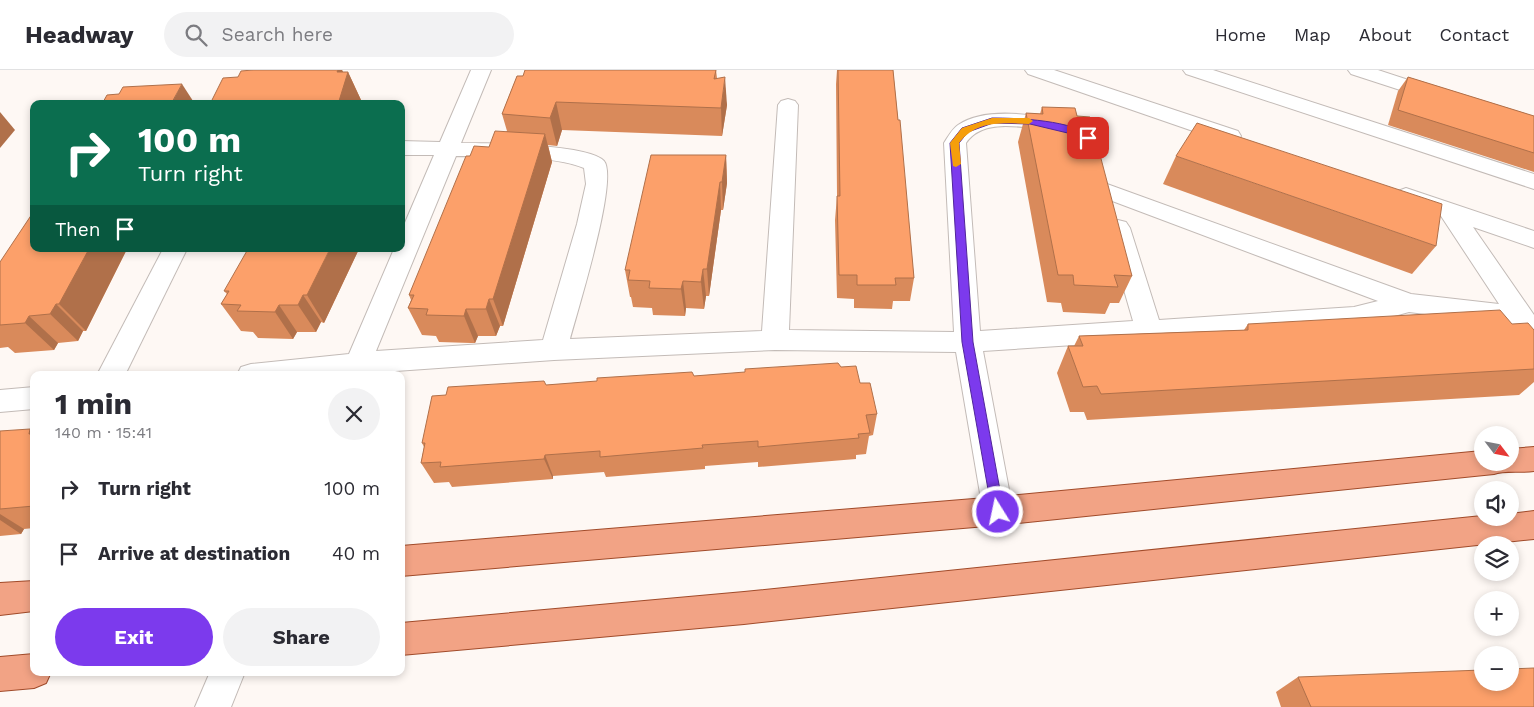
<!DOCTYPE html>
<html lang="en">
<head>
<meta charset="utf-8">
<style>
	:root { --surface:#fff; --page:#f2f2f3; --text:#2b2b33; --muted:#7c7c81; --line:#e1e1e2; --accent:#7c3aed }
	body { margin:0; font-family:"Work Sans",sans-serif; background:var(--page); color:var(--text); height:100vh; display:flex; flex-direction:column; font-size:19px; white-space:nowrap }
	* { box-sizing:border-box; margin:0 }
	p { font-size:16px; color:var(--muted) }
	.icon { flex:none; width:28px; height:28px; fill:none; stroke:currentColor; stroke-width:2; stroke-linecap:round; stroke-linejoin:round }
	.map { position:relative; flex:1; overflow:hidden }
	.sheet { position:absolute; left:30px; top:301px; width:375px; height:305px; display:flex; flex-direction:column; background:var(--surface); border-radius:10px; box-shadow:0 2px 8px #0003 }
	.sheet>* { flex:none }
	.banner { position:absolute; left:30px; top:30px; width:375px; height:152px; border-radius:10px; box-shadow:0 2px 8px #0003; background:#0b6e4f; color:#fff; overflow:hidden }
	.needle { width:32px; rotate:122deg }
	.tools { position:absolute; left:1474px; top:356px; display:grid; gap:10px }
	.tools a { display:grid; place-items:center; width:45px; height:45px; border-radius:50%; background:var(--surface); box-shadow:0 2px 8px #0003; font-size:25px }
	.pin { position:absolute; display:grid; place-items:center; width:42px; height:42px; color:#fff; margin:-21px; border-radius:10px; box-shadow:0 2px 8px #0006 }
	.me { position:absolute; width:55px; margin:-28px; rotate:350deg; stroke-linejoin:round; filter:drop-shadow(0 0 4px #0008) }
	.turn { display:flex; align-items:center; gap:18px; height:105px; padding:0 25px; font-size:22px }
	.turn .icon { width:65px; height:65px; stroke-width:2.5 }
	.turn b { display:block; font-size:35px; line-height:42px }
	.then { display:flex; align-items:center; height:48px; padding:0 25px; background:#0003; gap:10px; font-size:19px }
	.round { display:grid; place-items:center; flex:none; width:52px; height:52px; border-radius:26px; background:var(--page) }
	.overview { display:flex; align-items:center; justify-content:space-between; height:85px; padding:0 25px }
	h1 { font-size:30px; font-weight:700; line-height:38px }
	.cta { display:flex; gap:10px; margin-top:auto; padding:10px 25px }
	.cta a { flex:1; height:58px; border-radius:30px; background:var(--accent); color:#fff; font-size:20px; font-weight:700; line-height:58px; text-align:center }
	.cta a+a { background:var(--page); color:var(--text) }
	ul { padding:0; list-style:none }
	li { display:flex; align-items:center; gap:15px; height:65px; padding:0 25px }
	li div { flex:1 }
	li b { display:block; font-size:19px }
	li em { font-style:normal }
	header { display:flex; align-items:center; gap:30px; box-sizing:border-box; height:70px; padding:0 25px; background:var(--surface); border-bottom:1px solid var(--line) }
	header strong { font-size:24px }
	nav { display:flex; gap:28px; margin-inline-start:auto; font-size:18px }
	.search { width:350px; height:45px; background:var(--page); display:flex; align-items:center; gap:12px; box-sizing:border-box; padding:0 18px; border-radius:28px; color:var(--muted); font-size:19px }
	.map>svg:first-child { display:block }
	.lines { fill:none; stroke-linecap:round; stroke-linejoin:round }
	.minor-casing { stroke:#c3bbb7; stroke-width:2 }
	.major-casing { stroke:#a14b2a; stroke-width:2 }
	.minor { fill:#fff; fill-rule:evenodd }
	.major { fill:#f2a385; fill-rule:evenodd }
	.wall { fill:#d98a5b }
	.shaded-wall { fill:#b0704a }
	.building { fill:#fca06a; stroke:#b0704a }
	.route { fill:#7c3aed; stroke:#51269a }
	.slow { fill:#f59e0b }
</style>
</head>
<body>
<header>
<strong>Headway</strong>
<div class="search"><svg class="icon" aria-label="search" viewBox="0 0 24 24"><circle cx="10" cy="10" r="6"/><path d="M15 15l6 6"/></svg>Search here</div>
<nav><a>Home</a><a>Map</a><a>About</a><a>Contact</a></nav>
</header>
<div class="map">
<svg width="1534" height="637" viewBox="0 0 1534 637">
	<rect width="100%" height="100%" fill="#fef8f4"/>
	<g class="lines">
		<defs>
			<g id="minor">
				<path d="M471,0H491L461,73C486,73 590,74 604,91C619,109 577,242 570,269L762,261L778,35L781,31L788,29L795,31L798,35L789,260L954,262L944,73C948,67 952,59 958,55C986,36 1037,45 1067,52L1071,57L1067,62C1058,64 1050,61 1040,59C1016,56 981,50 966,73L980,261L1133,251L1106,158L1110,152L1118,150L1126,152L1130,158L1159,250L1354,237L1378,231L1099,126L1096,121L1099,116L1107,114L1411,224L1499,234L1441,146L1398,131L1395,126L1398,121L1406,118L1534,161V178L1473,157L1534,245V275L1525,272L1513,255L1409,242L1354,257L983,281L1013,441L1009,451L998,455L987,451L983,441L956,282L775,280L554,290L367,303V305H237L241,297L251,294L349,284L394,179H401V162L434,85H401V71L440,72ZM456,86C490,87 554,85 584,98L586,114L577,154L543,270L376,281Z"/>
				<path d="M1025,0H1054L1238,61L1241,66L1238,71L1230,73L1222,71L1028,4Z"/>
				<path d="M1183,0H1213L1534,104V119L1186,4Z"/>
				<path d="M1348,0H1378L1445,22L1448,26L1445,30L1438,32L1431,30L1351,4Z"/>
				<path d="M163,179H187L125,305H97Z"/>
				<path d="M34,317V339L0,342V320Z"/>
				<path d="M210,602H245L231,637H195Z"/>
			</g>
			<g id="major">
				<path d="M1534,377V401C1521,403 1505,400 1494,404L998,455L401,506V476L998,427L1482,381V392H1510V379Z"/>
				<path d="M1534,441V469L744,554L401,585V553L744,522L1482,446L1510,448V444Z"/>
				<path d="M34,511V541L0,545V513Z"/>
				<path d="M34,584V602H51L46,613L34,618L0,621V587Z"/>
			</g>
		</defs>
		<use href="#minor" class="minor-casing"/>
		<use href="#major" class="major-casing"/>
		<use href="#minor" class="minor"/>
		<use href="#major" class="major"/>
	</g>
	<g class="wall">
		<path d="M253,0H342L343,2H348L361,30L359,34H210Z"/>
		<path d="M716,0L717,8L727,35L722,66L562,60L557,76L548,75L552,92L503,256H500L496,266H478L475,273H471L439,272L436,266L422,265L408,238L411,230L409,225L470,86L489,77L507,61L502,44L517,6Z"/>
		<path d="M837,0H893L914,208L910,231H893L892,239L854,238V229L837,228L835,150L837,126L836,14Z"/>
		<path d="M1408,7L1534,46V102L1388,55L1398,21Z"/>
		<path d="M1042,37L1077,46L1132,206L1119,233H1110L1105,244L1063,242L1061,233L1047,232L1018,72L1026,43L1040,44Z"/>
		<path d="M726,85L727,113L723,140H721L709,226H706L704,239L686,238L685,246L653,245L652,238L633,237L631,227H630L625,200Z"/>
		<path d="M1176,86L1436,176L1412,204L1163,114Z"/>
		<path d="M34,179H127L86,261H83L78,271L58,273L54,280L15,283L8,277L0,278V192Z"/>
		<path d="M359,179L324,253L321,252L316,262H297L293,269L258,268L253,262L241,261L221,234L227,224L224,221Z"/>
		<path d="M1248,254H1512L1534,260V312L1519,325L1087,350L1084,342H1070L1057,303L1068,276H1074L1079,266L1244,260Z"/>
		<path d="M841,297L860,313L877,344L873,365L869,366L866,384L856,385V389L758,397V392L705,396V399L606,407L604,402L553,406V409L452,417L449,412L434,413L421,393L424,377L422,373L446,325L546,315Z"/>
		<path d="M0,361L34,362V458L24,459L21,464L0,466Z"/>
		<path d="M1298,607L1534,637H1281L1276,622Z"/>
	</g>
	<g class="shaded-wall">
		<path d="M338,0H342L346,8L348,2L361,30L359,34H340L339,31L337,2Z"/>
		<path d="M725,7L727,35L722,66L721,38Z"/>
		<path d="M182,14L195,34H171Z"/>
		<path d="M556,32L562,60L557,76L550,48Z"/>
		<path d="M0,42L15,60L0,78Z"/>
		<path d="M545,64L552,92L503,256L493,229Z"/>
		<path d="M726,85L727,113L723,140L722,112Z"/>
		<path d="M720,112L721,140L709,226L707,199Z"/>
		<path d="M89,179H127L86,261L59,234Z"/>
		<path d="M330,179H359L324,253L307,225Z"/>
		<path d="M703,199L706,226L704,239L701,212Z"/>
		<path d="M683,211L686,238L685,246L681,219Z"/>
		<path d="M303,225L321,252L316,262L298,235Z"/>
		<path d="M489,229L500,256L496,266L486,239Z"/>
		<path d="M56,234L83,261L78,271L50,244Z"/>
		<path d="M279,235L297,262L293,269L275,242Z"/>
		<path d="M466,239L478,266L475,273L464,246Z"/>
		<path d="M29,246L58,273L54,280L25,253Z"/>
		<path d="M30,359L34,362V368L29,364Z"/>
		<path d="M545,385L553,406V409L544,389Z"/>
		<path d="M0,444L24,459L21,464L0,450Z"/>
	</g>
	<g class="building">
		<path d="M253,0H338L337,2H348L339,31L289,34H210L223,8L238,7L241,1Z"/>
		<path d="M525,0H716L714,9L725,7L721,38L556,32L550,48L502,44L517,6H523Z"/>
		<path d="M838,0H893L898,50H900L914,208H895L896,215H857V205H839L837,126H840Z"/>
		<path d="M1408,7L1534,46V83L1398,40Z"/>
		<path d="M182,14L171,34H102L107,25L119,24L123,17Z"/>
		<path d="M1042,37L1075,38L1077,46L1090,47L1132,206L1114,205L1118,217L1074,215L1073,205H1058L1026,43L1043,44Z"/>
		<path d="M1197,53L1442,134L1436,176L1176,86Z"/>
		<path d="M495,61L545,64L493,229H489L486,239H466L464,246L426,245L428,239L408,238L414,225H409L466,86H470L474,76L489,77Z"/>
		<path d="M651,85H726L722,112H720L707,199H703L701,212L683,211L681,219L649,218L650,211L628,210L630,200H625Z"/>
		<path d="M34,141V179H89L59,234H56L50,244L29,246L25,253L0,255V192Z"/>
		<path d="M248,179H330L307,225H303L298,235H279L275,242L237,241L241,235L221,234L229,221H224Z"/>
		<path d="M1500,240L1512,254L1528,253L1534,260V299L1101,324L1097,316L1083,317L1068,276H1083L1079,266L1248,260V254Z"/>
		<path d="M838,293L841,297L856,296L860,313H870L877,344L866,345L870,363L858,364L859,368L758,377V371L702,375L703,378L600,387V381L545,385L544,389L440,397L441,392L421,393L425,373H422L432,326L446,325L448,317L544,311L546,315L597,311V308L692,302L694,306L745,302V299Z"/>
		<path d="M30,359L29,364H34V436L0,439V361Z"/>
		<path d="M1534,598V637H1311L1298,607L1482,600V612H1510V599Z"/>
	</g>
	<path class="route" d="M992,48C1017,48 1075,50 1093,68L1088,71L1076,65L1030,54L993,53L968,62L959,73L973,272L1004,442L1002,445L998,447L994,445L992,442L962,272L950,73L962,58Z"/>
	<path class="slow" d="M992,48H1029L1033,51L1029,54C1002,53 977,50 959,73L961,94L956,97L953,96L950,73L962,58Z"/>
</svg>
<div class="tools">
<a><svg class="needle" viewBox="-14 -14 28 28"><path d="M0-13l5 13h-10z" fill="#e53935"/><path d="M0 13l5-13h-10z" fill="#7c7c81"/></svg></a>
<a><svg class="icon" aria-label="sound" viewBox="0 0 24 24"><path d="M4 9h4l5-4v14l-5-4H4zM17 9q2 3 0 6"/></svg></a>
<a><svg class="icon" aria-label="layers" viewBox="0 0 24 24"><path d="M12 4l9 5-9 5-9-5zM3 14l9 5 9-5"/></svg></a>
<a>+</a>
<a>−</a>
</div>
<div class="pin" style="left:1088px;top:68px;background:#d93025"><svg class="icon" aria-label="arrive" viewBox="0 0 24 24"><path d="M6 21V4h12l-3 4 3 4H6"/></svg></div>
<svg class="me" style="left:998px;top:442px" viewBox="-20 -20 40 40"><circle r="17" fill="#7c3aed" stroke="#fff" stroke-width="3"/><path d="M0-11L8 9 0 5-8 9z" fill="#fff"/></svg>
<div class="banner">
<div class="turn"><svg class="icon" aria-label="right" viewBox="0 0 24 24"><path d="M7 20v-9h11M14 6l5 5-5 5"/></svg><div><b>100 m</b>Turn right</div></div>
<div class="then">Then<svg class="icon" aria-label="arrive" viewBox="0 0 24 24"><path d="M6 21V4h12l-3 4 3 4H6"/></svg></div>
</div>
<section class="sheet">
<div class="overview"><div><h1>1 min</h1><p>140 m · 15:41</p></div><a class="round"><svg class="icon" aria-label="close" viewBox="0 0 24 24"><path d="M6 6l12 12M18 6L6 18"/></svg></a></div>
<ul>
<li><svg class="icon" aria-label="right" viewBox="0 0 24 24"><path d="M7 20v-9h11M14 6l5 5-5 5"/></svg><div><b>Turn right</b></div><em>100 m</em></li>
<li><svg class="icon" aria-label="arrive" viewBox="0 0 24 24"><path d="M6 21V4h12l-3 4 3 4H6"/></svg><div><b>Arrive at destination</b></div><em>40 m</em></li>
</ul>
<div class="cta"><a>Exit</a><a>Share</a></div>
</section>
</div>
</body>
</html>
